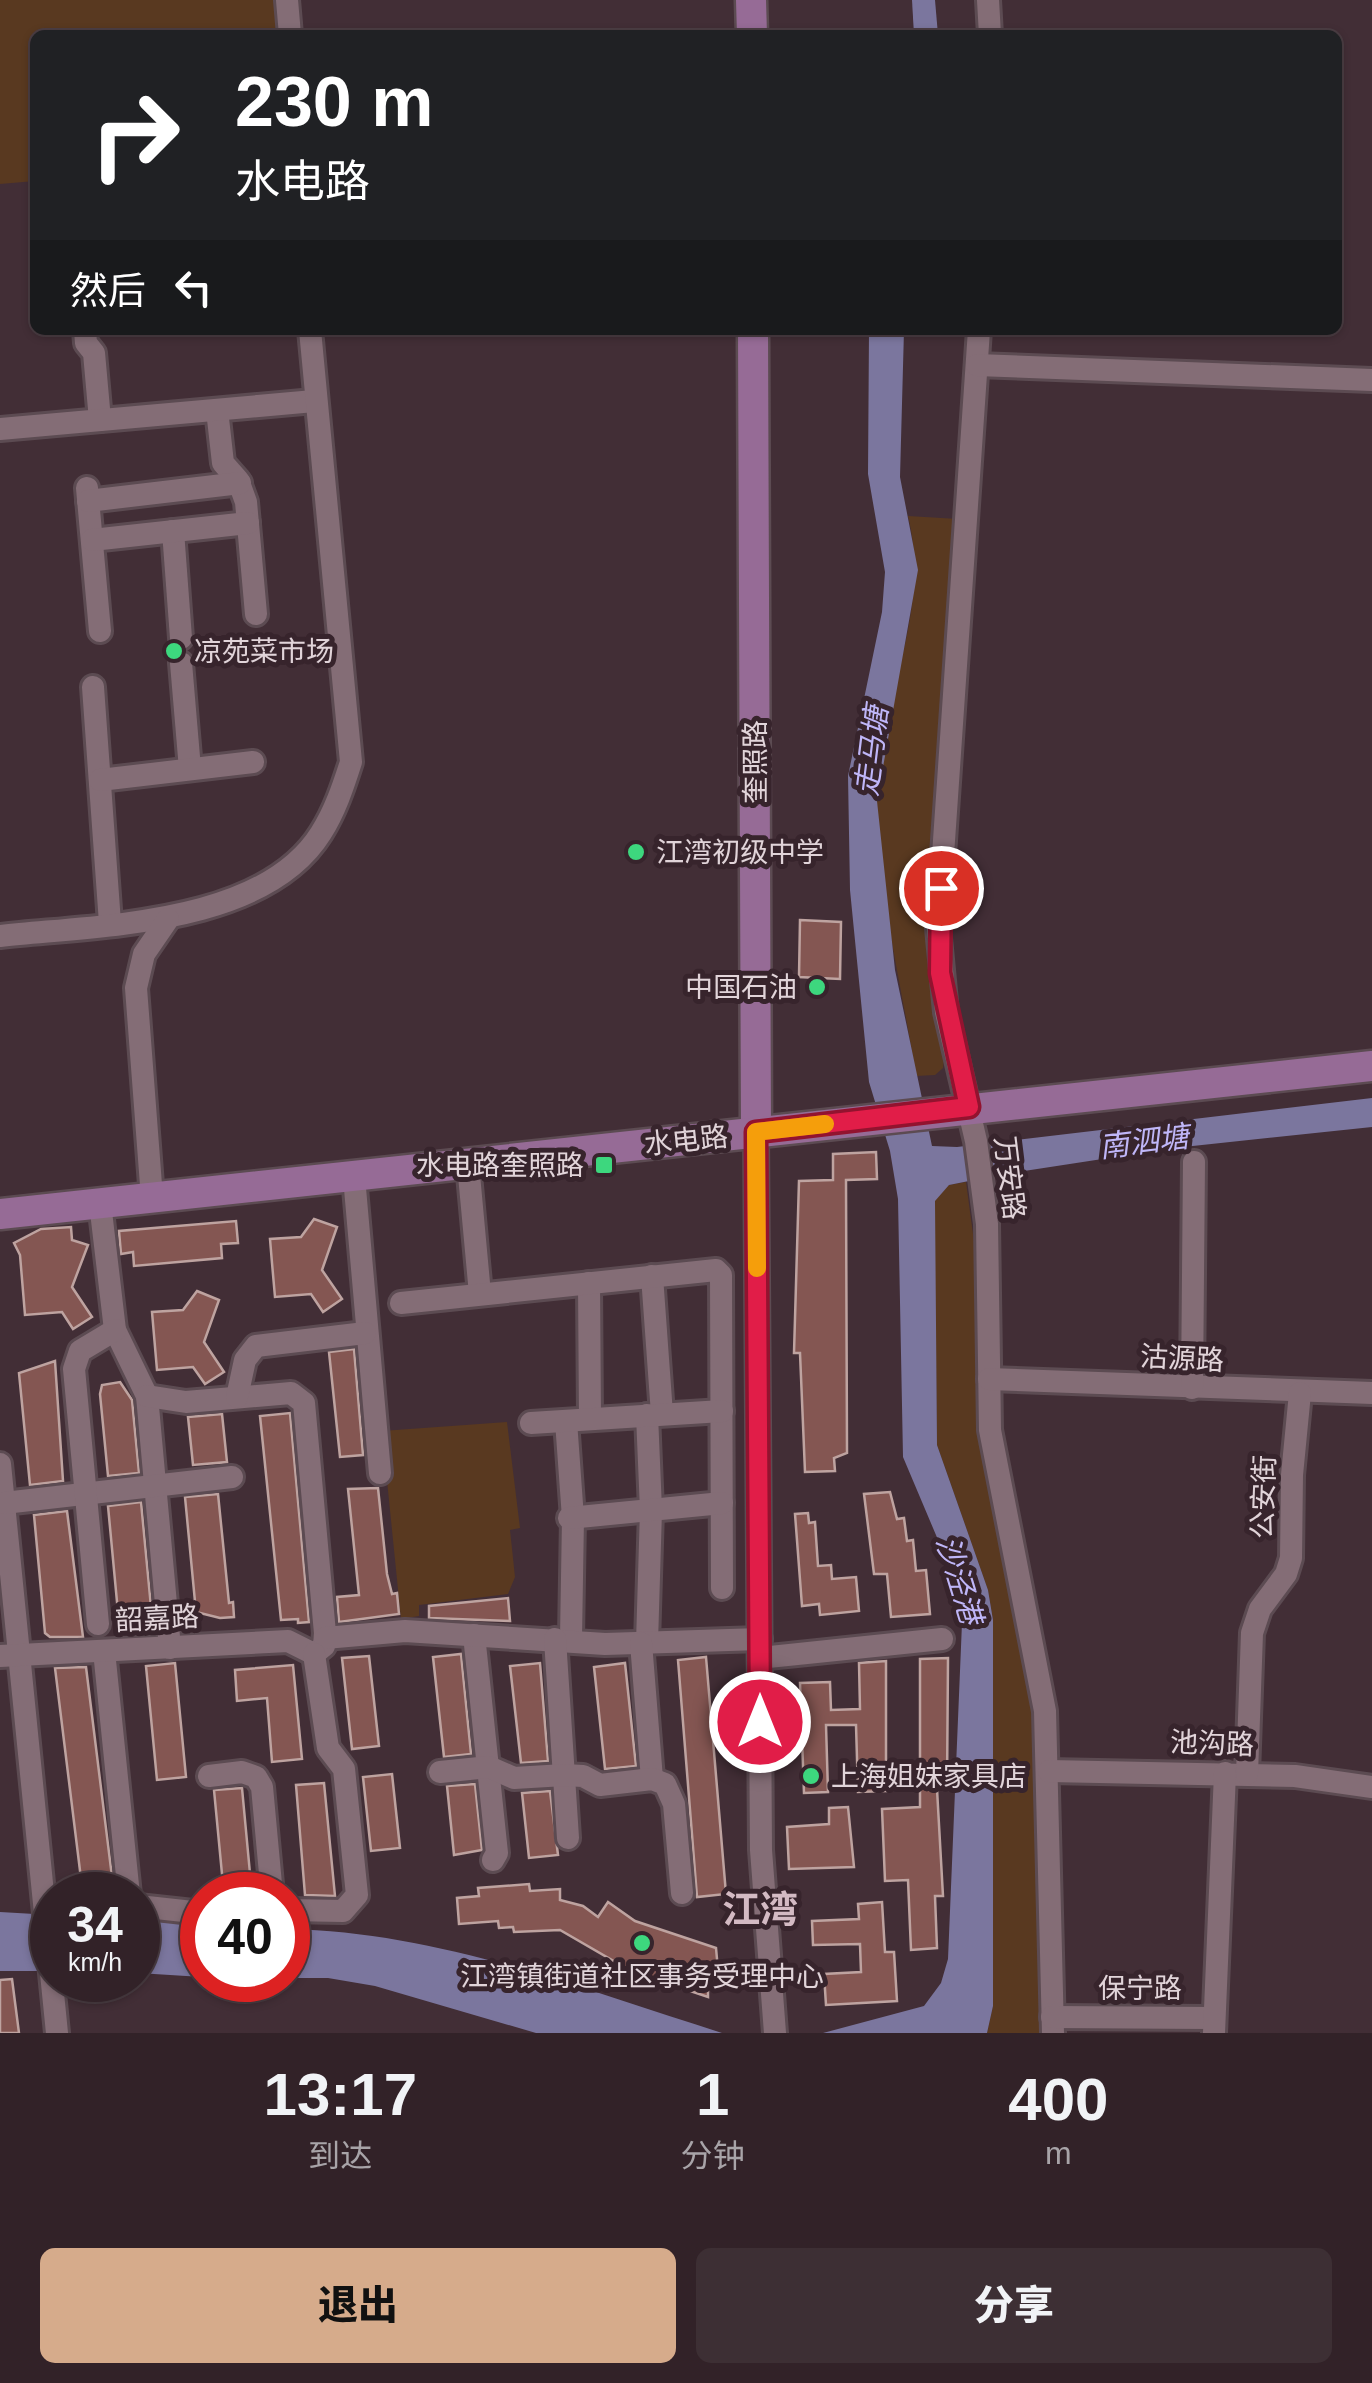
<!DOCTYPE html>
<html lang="zh">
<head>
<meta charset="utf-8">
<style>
	:root { --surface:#322228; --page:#3d2f34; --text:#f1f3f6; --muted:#a8a4a8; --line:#4d3f45; --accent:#d6ab8b }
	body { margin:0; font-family:Arial,"Noto Sans SC",sans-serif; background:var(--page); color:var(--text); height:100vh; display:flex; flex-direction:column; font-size:38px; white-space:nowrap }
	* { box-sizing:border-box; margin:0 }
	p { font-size:32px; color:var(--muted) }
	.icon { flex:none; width:55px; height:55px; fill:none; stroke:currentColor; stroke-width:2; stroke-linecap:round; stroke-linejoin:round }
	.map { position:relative; height:2033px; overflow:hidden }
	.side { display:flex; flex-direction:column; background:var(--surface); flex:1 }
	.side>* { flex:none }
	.hud { position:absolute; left:30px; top:30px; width:1312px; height:305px; border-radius:15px; box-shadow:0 2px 8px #0004,0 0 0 2px var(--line); background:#202124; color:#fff; overflow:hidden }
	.speed { position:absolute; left:30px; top:1872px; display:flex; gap:20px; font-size:50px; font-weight:700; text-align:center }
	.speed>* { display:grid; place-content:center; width:130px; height:130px; border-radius:50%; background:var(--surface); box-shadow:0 2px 8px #0004,0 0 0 2px var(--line); line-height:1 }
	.speed small { font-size:25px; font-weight:400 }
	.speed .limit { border:15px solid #d22; background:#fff; color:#111 }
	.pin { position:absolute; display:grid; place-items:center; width:85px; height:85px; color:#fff; margin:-42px; border:5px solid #fff; border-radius:50%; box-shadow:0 2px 10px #0007 }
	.me { position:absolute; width:110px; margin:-55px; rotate:0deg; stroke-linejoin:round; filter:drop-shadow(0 0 8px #0008) }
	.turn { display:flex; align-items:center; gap:35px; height:210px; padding:0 40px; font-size:45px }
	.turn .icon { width:130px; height:130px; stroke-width:2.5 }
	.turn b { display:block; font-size:70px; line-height:85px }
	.then { display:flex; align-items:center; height:95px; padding:0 40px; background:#0003; gap:20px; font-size:38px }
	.eta { display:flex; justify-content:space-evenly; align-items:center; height:170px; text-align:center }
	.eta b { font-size:60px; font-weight:800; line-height:70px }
	.button { display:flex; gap:20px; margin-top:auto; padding:20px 40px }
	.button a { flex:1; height:115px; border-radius:15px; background:var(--accent); color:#111; font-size:40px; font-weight:800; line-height:115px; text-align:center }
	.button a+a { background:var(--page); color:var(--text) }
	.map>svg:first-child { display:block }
	.green { fill:#593920 }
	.water { fill:#7b769e }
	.building { fill:#845652; stroke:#bea3a0; stroke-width:2.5 }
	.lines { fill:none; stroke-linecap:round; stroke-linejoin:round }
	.minor-casing { stroke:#5c4b52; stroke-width:28 }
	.major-casing { stroke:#5c4b52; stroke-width:35 }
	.minor { stroke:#846d76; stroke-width:22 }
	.major { stroke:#966b96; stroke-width:30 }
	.route-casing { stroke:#92132f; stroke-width:25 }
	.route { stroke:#e11d48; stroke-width:18 }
	.slow { stroke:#f59e0b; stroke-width:18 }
	.poi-dot { fill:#3dd77e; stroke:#37242c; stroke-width:4 }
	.labels { text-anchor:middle; stroke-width:10; stroke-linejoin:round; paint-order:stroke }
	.poi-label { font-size:28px; fill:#e1d4d9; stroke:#37242c; text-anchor:start }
	.street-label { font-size:28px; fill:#e1d4d9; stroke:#37242c }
	.water-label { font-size:30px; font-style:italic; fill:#bfb6f8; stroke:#37242c }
	.district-label { font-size:38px; font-weight:bold; fill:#d3bac3; stroke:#37242c }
</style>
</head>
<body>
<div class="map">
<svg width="1372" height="2033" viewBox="0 0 1372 2033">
	<rect width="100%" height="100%" fill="#422e36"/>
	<g class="green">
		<path d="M0,0H277L280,35H35V181L0,184Z"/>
		<path d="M908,516L958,519L925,909L927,961L945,1053L943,1068L935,1075L916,1076C902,985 878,895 877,802C876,703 933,617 908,516Z"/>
		<path d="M966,1182L975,1249L981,1403L992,1505L1038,1699L1046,2033H987L993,2006V1620L988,1590L937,1445L934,1201L949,1185Z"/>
		<path d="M507,1422L520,1528L510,1530L515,1577L508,1594L419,1605V1616L401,1619L382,1431Z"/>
	</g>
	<g class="water">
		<path d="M912,0H935L938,35H914Z"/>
		<path d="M869,330H904L900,477L918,570L877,801L895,970L932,1146L957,1147L1372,1098V1127L1174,1148L1004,1174L949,1185L935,1201L937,1445L988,1590L993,1620V2006L987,2033H823L924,2006L941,1983L948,1959L962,1623L944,1554L903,1457L898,1199L890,1151L869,1082L850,890L848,776L882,612L885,572L868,474Z"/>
		<path d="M0,1912L52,1915V1971H0Z"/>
		<path d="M138,1920L202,1924V1977L138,1973Z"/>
		<path d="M288,1929C438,1932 579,1988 722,2033H536L375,1986L328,1978H288Z"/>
	</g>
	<g class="building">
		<path d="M800,920L841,922L840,979L799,977Z"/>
		<path d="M876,1152L877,1179L846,1180L847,1453L834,1458L835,1471L805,1472L800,1353H794L799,1181L833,1180V1154Z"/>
		<path d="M314,1219L337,1227L322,1270L342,1299L323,1312L311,1294L275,1297L272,1263L270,1239L301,1237Z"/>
		<path d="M236,1221L238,1243L221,1244L222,1258L134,1266L133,1252L121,1254L119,1231Z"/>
		<path d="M71,1227L72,1240L88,1245L72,1287L92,1317L73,1329L62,1312L25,1315L20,1255L14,1243L41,1229Z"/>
		<path d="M197,1291L219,1300L204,1342L224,1372L205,1384L193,1367L157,1370L152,1312L183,1310Z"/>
		<path d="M354,1349L363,1455L340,1457L329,1352Z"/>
		<path d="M55,1361L63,1481L30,1485L19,1373Z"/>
		<path d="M120,1382L132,1400L139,1473L108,1476L100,1394L102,1385Z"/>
		<path d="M290,1413L309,1622L298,1623V1619L281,1620L260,1416Z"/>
		<path d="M222,1414L227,1462L193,1465L188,1417Z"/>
		<path d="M378,1488L387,1574L392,1594L397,1593L399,1614L339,1622L337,1597L359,1595L348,1489Z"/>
		<path d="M890,1492L897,1519L904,1518L907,1541L913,1540L916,1571L926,1570L930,1614L891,1617L887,1574H874L864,1494Z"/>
		<path d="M218,1494L229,1603L233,1602L234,1617L220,1618L196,1612L185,1497Z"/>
		<path d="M141,1502L153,1628L143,1629L119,1623L108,1506Z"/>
		<path d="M67,1511L83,1637H50L45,1633L34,1515Z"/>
		<path d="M808,1513L809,1523L815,1522L818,1566L831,1565L832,1579L856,1577L859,1611L820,1615L819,1604L802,1606L795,1514Z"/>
		<path d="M508,1598L510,1621L429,1618V1606Z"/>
		<path d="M461,1654L471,1754L444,1757L433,1657Z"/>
		<path d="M369,1656L379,1746L352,1749L342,1658Z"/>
		<path d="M706,1657L726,1894L697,1897L678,1660Z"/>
		<path d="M948,1658L947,1788L937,1789L943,1896H935L937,1948L911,1950L908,1880L885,1881L882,1809L920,1807V1659Z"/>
		<path d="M886,1661V1791L858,1792L856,1725H826L828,1792L804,1793L800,1683L830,1682L831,1710L860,1709L859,1663Z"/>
		<path d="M175,1663L186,1777L157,1780L146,1666Z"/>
		<path d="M540,1663L548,1761L521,1763L510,1666Z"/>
		<path d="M625,1663L636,1766L605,1769L594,1667Z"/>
		<path d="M293,1665L302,1759L272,1762L267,1698L237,1701L235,1670Z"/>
		<path d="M86,1667L114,1893L91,1895H83L55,1668Z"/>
		<path d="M392,1774L400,1848L371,1851L363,1777Z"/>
		<path d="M324,1783L335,1896L305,1895L296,1785Z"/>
		<path d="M475,1784L482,1850L454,1855L447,1786Z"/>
		<path d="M242,1788L252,1895H224L214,1790Z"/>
		<path d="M550,1791L558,1855L529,1858L522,1793Z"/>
		<path d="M848,1807L854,1867L789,1869L787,1827L829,1824V1808Z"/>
		<path d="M529,1884L530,1891L560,1889V1900L583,1906L598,1917L608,1902L635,1921L716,1948L718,1970L714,1979L708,1976V1997L631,1971L560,1930L514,1932L513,1927L499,1928L498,1921L459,1924L457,1898L479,1896L478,1888Z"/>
		<path d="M882,1902L885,1952H894L897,2001L826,2005L824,1974L861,1972L860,1944L813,1945L812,1921L859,1919L858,1904Z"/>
		<path d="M12,1979L19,2033H0V1980Z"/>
	</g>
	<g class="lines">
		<defs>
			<g id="minor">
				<path d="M287,0L290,35"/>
				<path d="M988,0L990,35"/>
				<path d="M85,330L86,343L94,353L100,420"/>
				<path d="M979,330L938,928L946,1012L976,1141L987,1224L990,1430L1045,1711L1053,2033"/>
				<path d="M977,365L1372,380"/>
				<path d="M217,410L223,463L238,480L246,502L256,614"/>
				<path d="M0,429L314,401"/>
				<path d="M87,488L100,631"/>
				<path d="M88,501L240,483"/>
				<path d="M173,531L181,638"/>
				<path d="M92,540L248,523"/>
				<path d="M181,663L190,769"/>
				<path d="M93,687L110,923"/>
				<path d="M100,780L253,762"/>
				<path d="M0,936C97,925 263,926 321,833C335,811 343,787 351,762L310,330"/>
				<path d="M756,1132L761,1850L775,2033"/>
				<path d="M468,1164L480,1294"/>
				<path d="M354,1177L380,1473"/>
				<path d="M152,1198L136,988L144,954L168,919"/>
				<path d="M100,1203L115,1330L147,1396L170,1648"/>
				<path d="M652,1276L662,1414"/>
				<path d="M589,1283L590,1419"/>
				<path d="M401,1303L716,1270L721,1275L722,1588"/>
				<path d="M989,1379L1372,1393"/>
				<path d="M1192,1388L1194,1162"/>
				<path d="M147,1396L186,1402L291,1393L304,1403L325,1633L324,1646L314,1654"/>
				<path d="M237,1397L245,1360L256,1346L365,1333"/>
				<path d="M647,1415L651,1510L647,1643"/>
				<path d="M566,1421L573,1518L571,1638"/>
				<path d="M531,1423L722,1411"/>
				<path d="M0,1464L57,2033"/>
				<path d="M4,1503L232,1477"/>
				<path d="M569,1518L722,1503"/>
				<path d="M98,1624L74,1369L80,1351L115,1330"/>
				<path d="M474,1635L497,1853L493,1860"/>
				<path d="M325,1638L405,1631L605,1644L760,1639"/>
				<path d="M555,1639L568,1838"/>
				<path d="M641,1643L652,1779"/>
				<path d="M104,1651L129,1895"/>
				<path d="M0,1656L288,1641L314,1654"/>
				<path d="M760,1658L942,1639"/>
				<path d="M1049,1771L1295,1776L1372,1787"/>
				<path d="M440,1772L489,1767L514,1778L564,1775L583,1776L600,1785L652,1779L665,1784L674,1804L682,1893"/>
				<path d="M1247,1774L1252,1633L1260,1609L1286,1574L1291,1558L1292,1475L1300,1393"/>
				<path d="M209,1776L242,1772L256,1777L262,1787L272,1895"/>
				<path d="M138,1906L202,1913"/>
				<path d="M288,1910L343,1911L357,1895L344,1769L328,1748L314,1654"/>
				<path d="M1052,2017L1211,2018"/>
				<path d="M1214,2033L1225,1773"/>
			</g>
			<g id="major">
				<path d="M751,0L752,35"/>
				<path d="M753,330L756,1132"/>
				<path d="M0,1214L1372,1066"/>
			</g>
		</defs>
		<use href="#minor" class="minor-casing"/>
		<use href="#major" class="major-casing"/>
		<use href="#minor" class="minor"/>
		<use href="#major" class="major"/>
	</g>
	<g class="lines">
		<defs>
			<path id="route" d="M760,1722L756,1132L969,1107L940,973L941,888"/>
		</defs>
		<use href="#route" class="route-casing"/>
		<use href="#route" class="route"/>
		<path class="slow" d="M757,1268L756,1132L825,1124"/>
	</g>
	<g class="poi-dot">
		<circle cx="174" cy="651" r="10"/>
		<circle cx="636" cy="852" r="10"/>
		<circle cx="817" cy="987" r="10"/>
		<rect x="594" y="1155" width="20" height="20" rx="5"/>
		<circle cx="811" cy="1776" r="10"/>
		<circle cx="642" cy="1943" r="10"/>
	</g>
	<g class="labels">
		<g class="poi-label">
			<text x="194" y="661">凉苑菜市场</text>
			<text x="656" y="862">江湾初级中学</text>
			<text x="797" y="997" text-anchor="end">中国石油</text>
			<text x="584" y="1175" text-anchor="end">水电路奎照路</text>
			<text x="831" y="1786">上海姐妹家具店</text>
			<text x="642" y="1986" text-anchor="middle">江湾镇街道社区事务受理中心</text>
		</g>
		<g class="street-label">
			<text transform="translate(755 762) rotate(-90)" y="10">奎照路</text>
			<text transform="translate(686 1140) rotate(-6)" y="10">水电路</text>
			<text transform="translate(1010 1178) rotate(83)" y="10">万安路</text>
			<text transform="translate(1182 1358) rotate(3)" y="10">沽源路</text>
			<text transform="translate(1263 1497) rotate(-88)" y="10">公安街</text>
			<text transform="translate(157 1618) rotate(-3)" y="10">韶嘉路</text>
			<text transform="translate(1212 1743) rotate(2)" y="10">池沟路</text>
			<text x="1140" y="1998">保宁路</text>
		</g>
		<g class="water-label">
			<text transform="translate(872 751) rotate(-83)" y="10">走马塘</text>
			<text transform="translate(1144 1142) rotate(-7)" y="10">南泗塘</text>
			<text transform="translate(959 1580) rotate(73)" y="10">沙泾港</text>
		</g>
		<g class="district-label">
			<text x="760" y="1923">江湾</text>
		</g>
	</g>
</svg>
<div class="speed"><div>34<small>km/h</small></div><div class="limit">40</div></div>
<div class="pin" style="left:941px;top:888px;background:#d93025"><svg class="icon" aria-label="arrive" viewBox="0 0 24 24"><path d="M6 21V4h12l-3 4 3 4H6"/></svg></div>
<svg class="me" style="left:760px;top:1722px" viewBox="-20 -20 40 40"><circle r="17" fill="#e11d48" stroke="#fff" stroke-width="3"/><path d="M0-11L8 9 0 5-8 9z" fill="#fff"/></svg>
<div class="hud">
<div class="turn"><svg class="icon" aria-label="right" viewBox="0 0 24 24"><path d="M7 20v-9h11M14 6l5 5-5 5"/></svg><div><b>230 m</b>水电路</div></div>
<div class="then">然后<svg class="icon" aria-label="left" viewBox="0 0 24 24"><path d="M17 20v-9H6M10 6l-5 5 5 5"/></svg></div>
</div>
</div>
<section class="side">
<div class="eta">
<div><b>13:17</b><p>到达</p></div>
<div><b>1</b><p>分钟</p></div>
<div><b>400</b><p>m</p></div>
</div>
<div class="button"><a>退出</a><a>分享</a></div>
</section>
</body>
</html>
